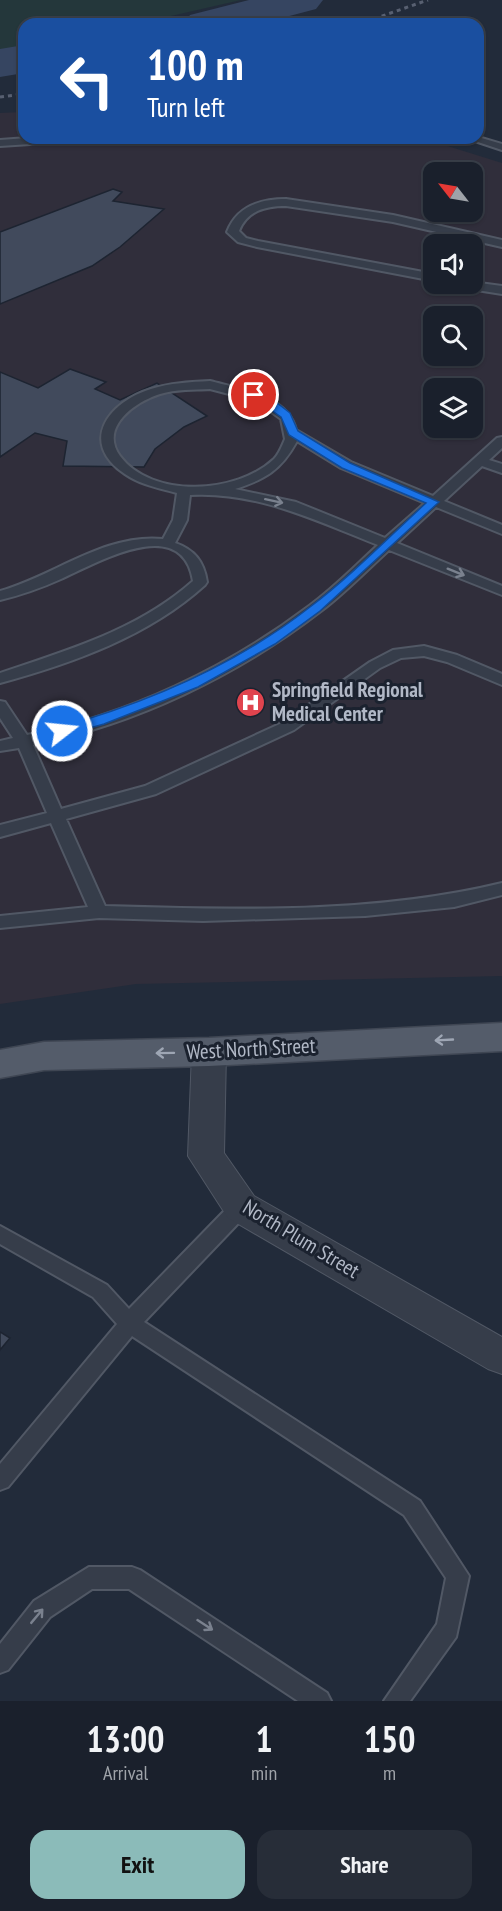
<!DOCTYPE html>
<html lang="en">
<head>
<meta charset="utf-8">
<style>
	:root { --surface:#1a202c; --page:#272d38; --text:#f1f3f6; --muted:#9fa3a9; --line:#383e48; --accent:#8bbbb9 }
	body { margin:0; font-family:"PT Sans Narrow",sans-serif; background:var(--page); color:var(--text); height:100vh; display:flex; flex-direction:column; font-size:22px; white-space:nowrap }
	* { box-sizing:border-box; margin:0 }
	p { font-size:20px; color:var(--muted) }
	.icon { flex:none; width:33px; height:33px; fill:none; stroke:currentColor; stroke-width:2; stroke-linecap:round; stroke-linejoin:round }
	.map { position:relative; height:1701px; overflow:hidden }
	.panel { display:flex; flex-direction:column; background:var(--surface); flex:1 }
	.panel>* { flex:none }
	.hud { position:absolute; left:18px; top:18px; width:466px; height:126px; border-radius:18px; box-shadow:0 2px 4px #0004,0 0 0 2px var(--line); background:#1a4fa0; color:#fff; overflow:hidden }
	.needle { width:39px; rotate:301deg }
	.tools { position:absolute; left:423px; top:162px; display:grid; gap:12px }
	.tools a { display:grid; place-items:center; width:60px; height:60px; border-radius:12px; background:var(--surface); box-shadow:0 2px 4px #0004,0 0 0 2px var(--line); font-size:30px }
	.pin { position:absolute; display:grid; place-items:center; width:51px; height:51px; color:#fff; margin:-26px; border:3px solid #fff; border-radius:50%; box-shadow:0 2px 6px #0007 }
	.me { position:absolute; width:66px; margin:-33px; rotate:74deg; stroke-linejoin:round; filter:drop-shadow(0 0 4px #0008) }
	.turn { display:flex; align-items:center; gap:21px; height:126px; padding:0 30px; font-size:27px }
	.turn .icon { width:78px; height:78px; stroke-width:2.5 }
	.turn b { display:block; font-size:42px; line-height:51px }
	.eta { display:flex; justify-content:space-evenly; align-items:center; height:102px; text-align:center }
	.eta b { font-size:36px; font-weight:700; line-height:42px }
	.button { display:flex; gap:12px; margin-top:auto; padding:12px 30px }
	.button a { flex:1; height:69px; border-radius:18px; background:var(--accent); color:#111; font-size:24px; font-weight:700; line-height:69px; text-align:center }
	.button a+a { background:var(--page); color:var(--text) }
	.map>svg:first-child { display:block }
	.medical { fill:#302e3b; fill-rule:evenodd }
	.green { fill:#24373b }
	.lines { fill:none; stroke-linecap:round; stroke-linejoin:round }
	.river { fill:#364561; fill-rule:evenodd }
	.building { fill:#414a5c; stroke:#1d2431; stroke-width:1.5 }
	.service-casing { stroke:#515865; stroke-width:4 }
	.minor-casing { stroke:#515865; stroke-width:2 }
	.primary-casing { stroke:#3f4653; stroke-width:3 }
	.service { fill:#363d4a; fill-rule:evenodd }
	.minor { fill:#363d4a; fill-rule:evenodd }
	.primary { fill:#545c6a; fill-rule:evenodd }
	.rail { stroke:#586071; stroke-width:3; stroke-dasharray:4 4; stroke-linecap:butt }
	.oneway { stroke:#7a818e }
	.oneway2 { stroke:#9ea6b4 }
	.route { fill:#1a73e8; stroke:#114b97; stroke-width:1.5 }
	.labels { text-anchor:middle; stroke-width:6; stroke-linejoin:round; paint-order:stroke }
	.poi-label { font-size:21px; font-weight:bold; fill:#b1b8c6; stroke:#1b222f; text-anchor:start }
	.street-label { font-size:21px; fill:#b1b8c6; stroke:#1b222f }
</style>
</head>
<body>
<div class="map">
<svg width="502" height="1701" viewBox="0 0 502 1701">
	<rect width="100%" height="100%" fill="#222b3a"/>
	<path class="medical" d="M24,112V138H422L502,163V976L136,984L0,1004V113ZM434,172H472V212H434ZM434,244H472V284H434ZM434,316H472V356H434ZM434,388H472V428H434Z"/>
	<path class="green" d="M0,0H241L136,24H24V46L0,50Z"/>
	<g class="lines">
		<g class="river">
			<path d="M249,0H323L316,9L259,24H184L190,15Z"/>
			<path d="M24,45V73L0,77V49Z"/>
		</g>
	</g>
	<g class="building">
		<path d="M113,189L122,192L113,201L164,209L120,247L92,266L0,304V232Z"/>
		<path d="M70,369L106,382L95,389L120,400L157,383L207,416L184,427L155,449L144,467L63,466L67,441L35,433L0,457V372L38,388Z"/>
		<path d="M0,1332L10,1338L0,1350Z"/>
	</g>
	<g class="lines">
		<defs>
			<g id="service">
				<path d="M478,137L502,144V150L466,138Z"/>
				<path d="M27,138H81L76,141L0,146V140Z"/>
				<path d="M286,199L393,215L502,240V247L393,222L286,206C265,206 247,211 239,231L246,238L258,241L434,274V281L257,247L238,242L227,232C237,206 260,199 286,199Z"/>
				<path d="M472,282L502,286V294L464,288L458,284Z"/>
				<path d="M210,381C240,389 288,395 296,430L351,462L433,496L497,438L502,437V448L489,460L502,464V473L482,466L444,501L502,525V534L436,507L397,543L502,586V595L389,550C367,570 345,593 321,611C238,675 136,724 33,745L61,809L145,786L284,722L370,662L393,650L424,646L457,655L502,674V685L447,662L424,656L401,658L380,668L294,730L156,794L66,819L105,906C235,910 375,914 502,883V895L454,907L365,916L203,921L99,918L0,928V916L88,907L51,823L0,837V825L47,813L19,748L0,751V741L13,738L0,718V701L5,702L27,735C128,715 227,668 309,606C334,588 355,566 378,545C317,521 256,491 190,495L187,520L175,543C195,550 204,562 207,582L205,585C149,636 73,663 0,683V673C68,650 138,630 193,581C182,512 95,564 61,579C41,588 21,595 0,600V591C54,576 105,533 163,539L173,520L177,493C159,488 141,485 125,474C78,443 108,402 151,389C170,383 190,382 210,381ZM210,389L256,401L281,419L285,439C282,446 279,454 274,459C237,494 152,499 120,456C99,427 135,402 160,394C176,389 193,390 210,389ZM297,441L341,468L425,503L385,538L296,502L235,489C266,479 281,470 297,441Z"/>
				<path d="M241,1199L248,1201L251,1207L248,1213L144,1322L420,1501L469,1576L456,1637L410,1701H384L437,1624L446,1578L404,1515L132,1336L8,1487L0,1490V1464L117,1324L93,1297L0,1244V1226L107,1285L129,1309L234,1201Z"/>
				<path d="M89,1567H132L140,1570L327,1693L331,1701H298L129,1589H92L50,1617L8,1670L0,1673V1644L34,1601Z"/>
			</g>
			<path id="minor" d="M209,1039L221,1042L226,1052L224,1153L254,1196L502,1337V1374L488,1369L228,1218L188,1156L192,1052L197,1042Z"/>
			<path id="primary" d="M502,1023V1051L209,1066L44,1070L0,1078V1050L44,1042L209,1038Z"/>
		</defs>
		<use href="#service" class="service-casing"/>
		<use href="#minor" class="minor-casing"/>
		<use href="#primary" class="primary-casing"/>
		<use href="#service" class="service"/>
		<use href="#minor" class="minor"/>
		<use href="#primary" class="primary"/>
		<g class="rail">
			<path d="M359,24L428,0"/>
			<path d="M0,97L24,94"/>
		</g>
	</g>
	<defs><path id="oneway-shaft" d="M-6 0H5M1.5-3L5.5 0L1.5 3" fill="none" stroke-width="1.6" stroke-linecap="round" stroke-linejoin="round" transform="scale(1.5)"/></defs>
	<g class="oneway">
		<use href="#oneway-shaft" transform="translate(274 501) rotate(12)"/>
		<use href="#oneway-shaft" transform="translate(456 572) rotate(22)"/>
		<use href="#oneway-shaft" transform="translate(37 1616) rotate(-50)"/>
		<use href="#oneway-shaft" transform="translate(205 1625) rotate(33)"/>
	</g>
	<g class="oneway2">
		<use href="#oneway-shaft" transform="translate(444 1040) rotate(177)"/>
		<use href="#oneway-shaft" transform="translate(165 1053) rotate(179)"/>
	</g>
	<path class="route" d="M254,392L272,399L290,413L298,431L350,463L439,502L320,611L275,644L198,687L104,724L62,736L57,734V728C147,703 236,665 310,607C351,576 388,538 426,503L342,468L289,435L281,417L249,395Z"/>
	<defs>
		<symbol id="hospital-disc" viewBox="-11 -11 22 22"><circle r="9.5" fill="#e0444e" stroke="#1b222f"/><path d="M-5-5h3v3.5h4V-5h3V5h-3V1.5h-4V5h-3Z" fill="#fff"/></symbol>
	</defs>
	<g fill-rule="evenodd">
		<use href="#hospital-disc" x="234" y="686" width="33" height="33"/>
	</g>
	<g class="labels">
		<g class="poi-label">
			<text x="272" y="697">Springfield Regional<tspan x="272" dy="24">Medical Center</tspan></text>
		</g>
		<g class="street-label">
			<text transform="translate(251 1049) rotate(-3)" y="7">West North Street</text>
			<text transform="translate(301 1239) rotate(31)" y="7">North Plum Street</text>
		</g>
	</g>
</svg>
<div class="tools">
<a><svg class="needle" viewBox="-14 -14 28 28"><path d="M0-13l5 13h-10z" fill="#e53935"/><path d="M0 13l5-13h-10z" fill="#9fa3a9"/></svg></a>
<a><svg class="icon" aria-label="sound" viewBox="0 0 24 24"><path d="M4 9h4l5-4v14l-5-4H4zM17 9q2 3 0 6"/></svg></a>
<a><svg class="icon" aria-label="search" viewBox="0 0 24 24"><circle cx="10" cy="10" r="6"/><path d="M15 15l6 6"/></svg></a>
<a><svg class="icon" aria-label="layers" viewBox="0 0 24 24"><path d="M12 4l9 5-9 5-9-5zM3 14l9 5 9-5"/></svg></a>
</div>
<div class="pin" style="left:254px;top:395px;background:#d93025"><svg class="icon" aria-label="arrive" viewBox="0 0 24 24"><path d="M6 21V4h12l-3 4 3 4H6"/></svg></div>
<svg class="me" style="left:62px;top:731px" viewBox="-20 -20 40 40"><circle r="17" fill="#1a73e8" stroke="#fff" stroke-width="3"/><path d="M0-11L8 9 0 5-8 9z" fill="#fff"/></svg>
<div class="hud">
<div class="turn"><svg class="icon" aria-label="left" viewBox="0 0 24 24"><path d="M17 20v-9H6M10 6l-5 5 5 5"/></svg><div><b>100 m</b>Turn left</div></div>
</div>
</div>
<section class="panel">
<div class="eta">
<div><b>13:00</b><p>Arrival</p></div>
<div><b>1</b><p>min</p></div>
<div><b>150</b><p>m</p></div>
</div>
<div class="button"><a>Exit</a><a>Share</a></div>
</section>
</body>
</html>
